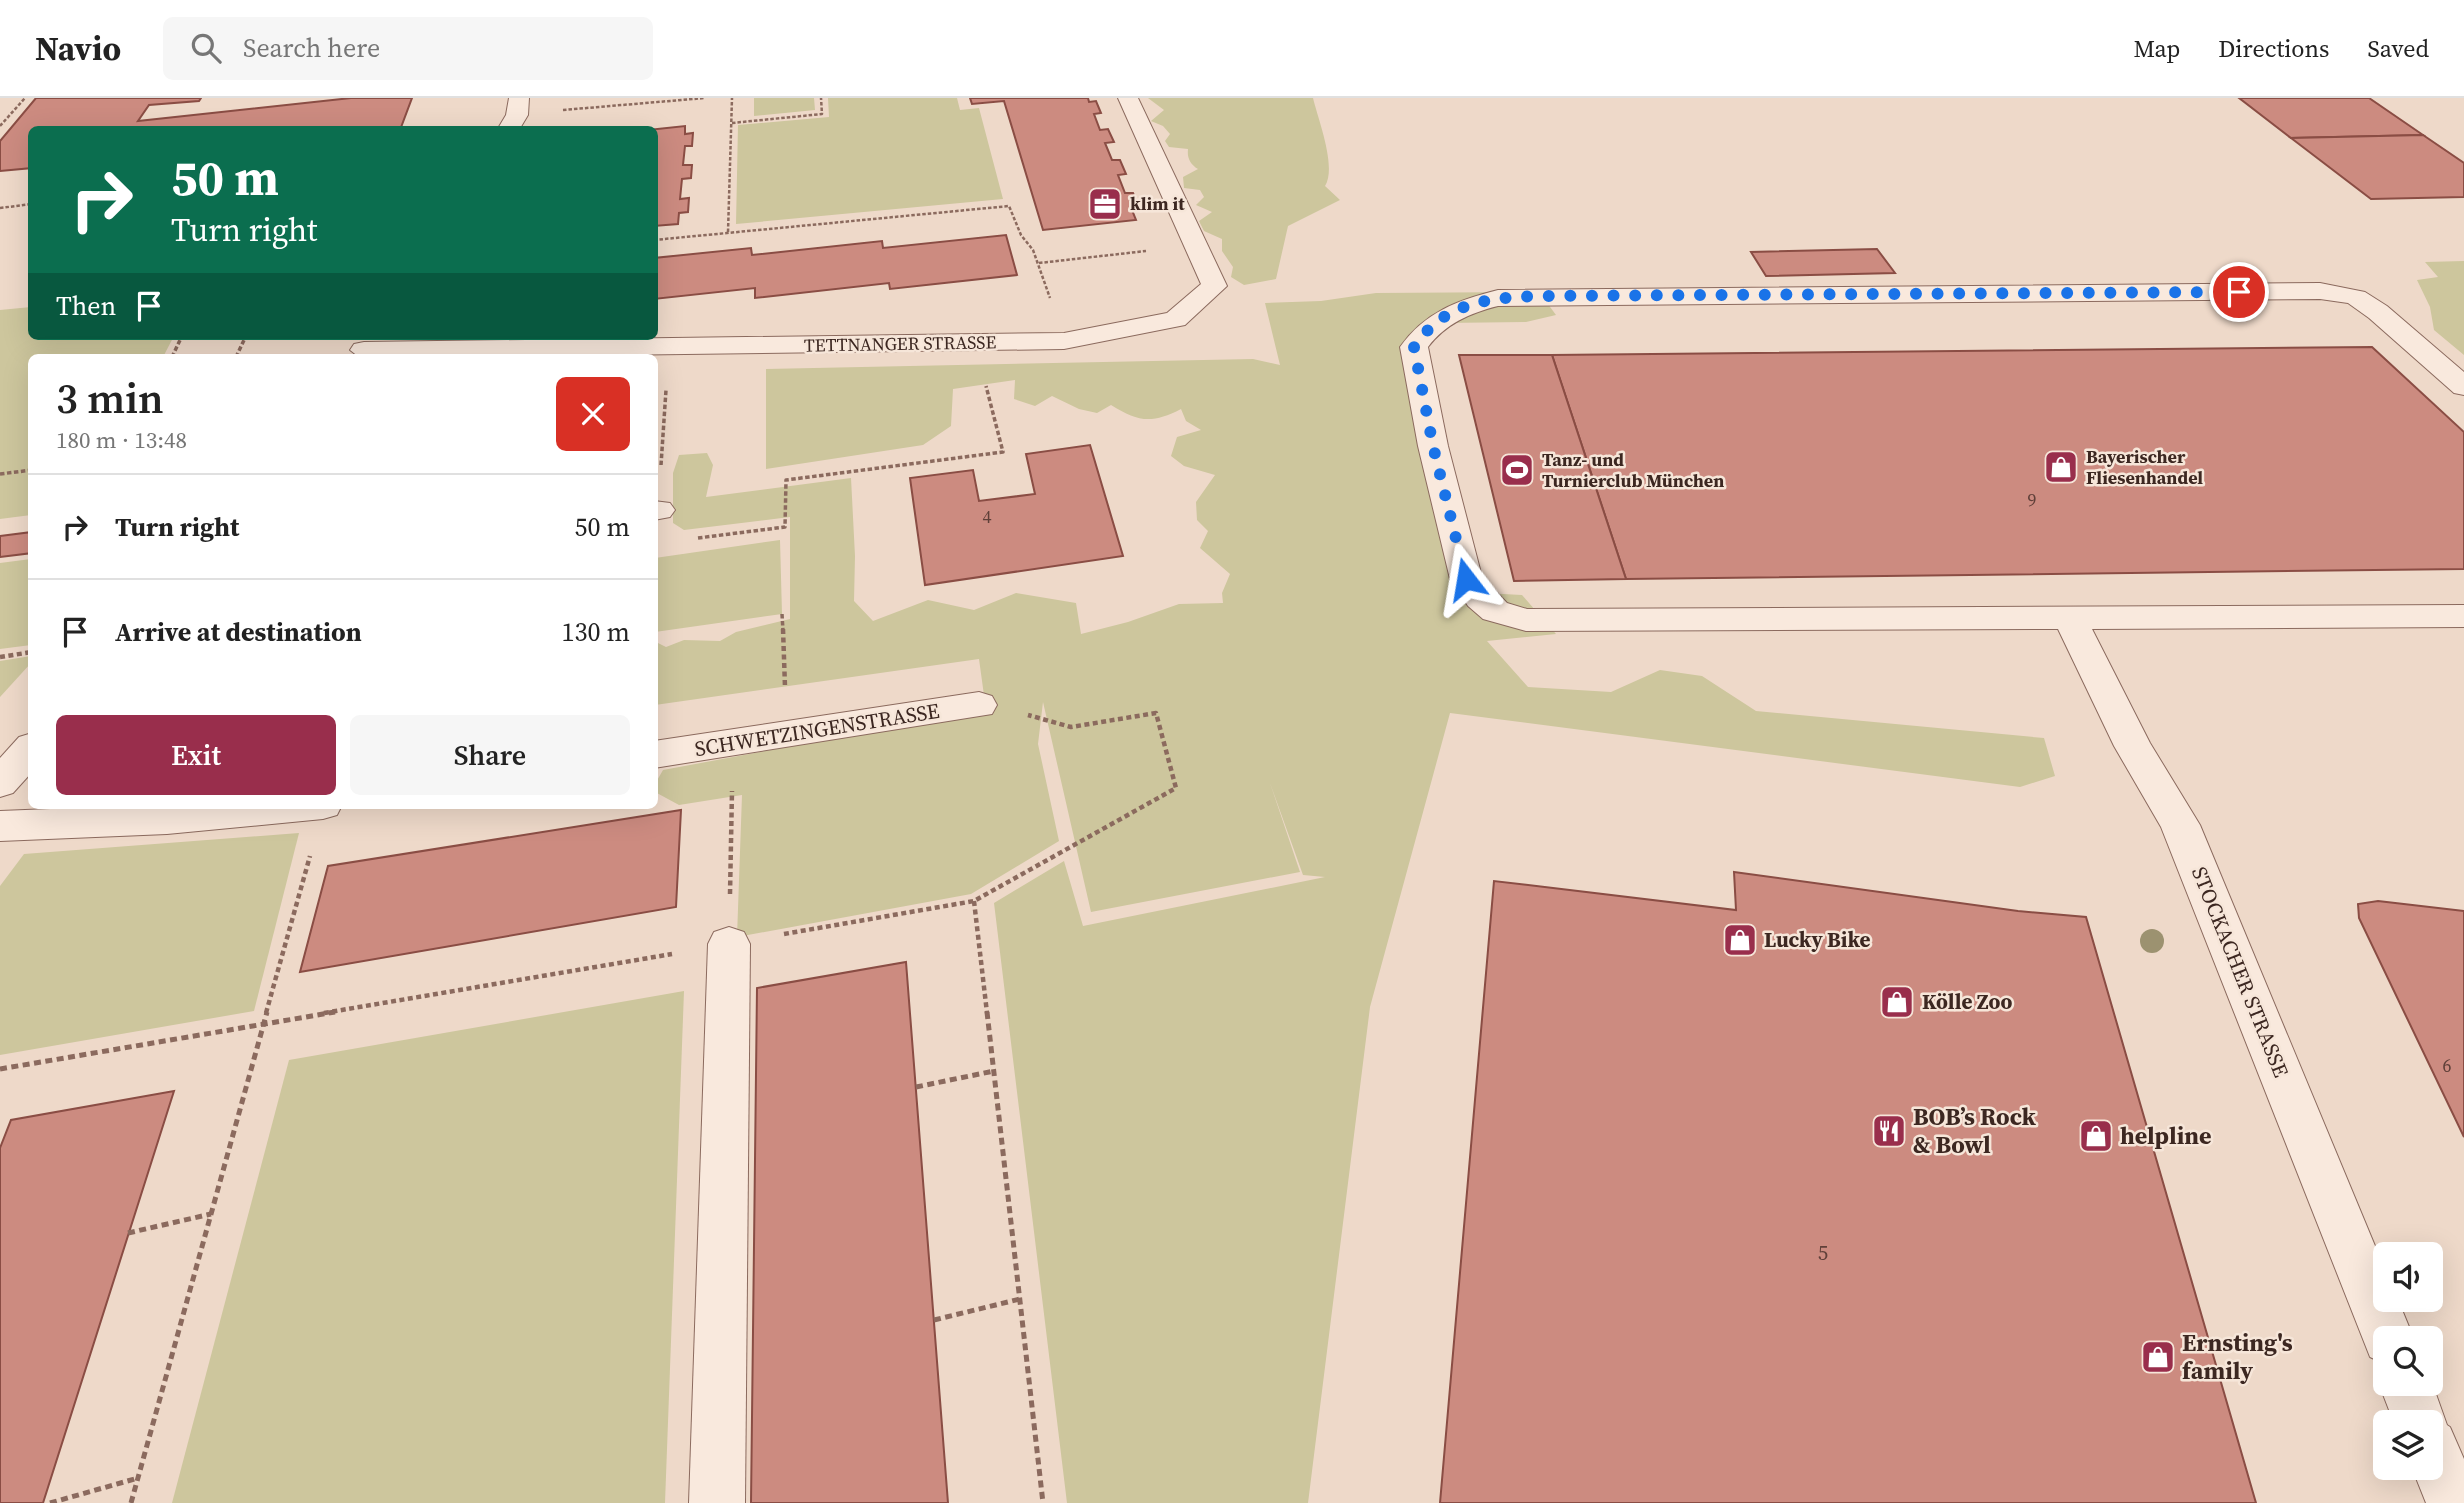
<!DOCTYPE html>
<html lang="en">
<head>
<meta charset="utf-8">
<style>
	:root { --surface:#fff; --page:#f6f6f6; --text:#222; --muted:#767676; --line:#e0e0e0; --accent:#992e4c }
	body { margin:0; font-family:"Source Serif 4",serif; background:var(--page); color:var(--text); height:100vh; display:flex; flex-direction:column; font-size:26px; white-space:nowrap }
	* { box-sizing:border-box; margin:0 }
	p { font-size:23px; color:var(--muted) }
	.icon { flex:none; width:38px; height:38px; fill:none; stroke:currentColor; stroke-width:2; stroke-linecap:round; stroke-linejoin:round }
	.map { position:relative; flex:1; overflow:hidden }
	.details { position:absolute; left:28px; top:256px; width:630px; height:455px; display:flex; flex-direction:column; background:var(--surface); border-radius:10px; box-shadow:0 7px 28px #0002 }
	.details>* { flex:none }
	.banner { position:absolute; left:28px; top:28px; width:630px; height:214px; border-radius:10px; box-shadow:0 7px 28px #0002; background:#0b6e4f; color:#fff; overflow:hidden }
	.buttons { position:absolute; left:2373px; top:1144px; display:grid; gap:14px }
	.buttons a { display:grid; place-items:center; width:70px; height:70px; border-radius:10px; background:var(--surface); box-shadow:0 7px 28px #0002; font-size:35px }
	.pin { position:absolute; display:grid; place-items:center; width:60px; height:60px; color:#fff; margin:-30px; border:4px solid #fff; border-radius:50%; box-shadow:0 2px 7px #0007 }
	.me { position:absolute; width:77px; margin:-38px; rotate:346deg; stroke-linejoin:round; filter:drop-shadow(0 0 5px #0008) }
	.turn { display:flex; align-items:center; gap:24px; height:147px; padding:0 28px; font-size:32px }
	.turn .icon { width:91px; height:91px; stroke-width:2.5 }
	.turn b { display:block; font-size:49px; line-height:60px }
	.then { display:flex; align-items:center; height:66px; padding:0 28px; background:#0003; gap:14px; font-size:26px }
	.round { display:grid; place-items:center; flex:none; width:74px; height:74px; border-radius:10px; background:var(--page) }
	.headline { display:flex; align-items:center; justify-content:space-between; height:119px; padding:0 28px }
	h1 { font-size:42px; font-weight:600; line-height:52px }
	.action { display:flex; gap:14px; margin-top:auto; padding:14px 28px }
	.action a { flex:1; height:80px; border-radius:10px; background:var(--accent); color:#fff; font-size:28px; font-weight:600; line-height:80px; text-align:center }
	.action a+a { background:var(--page); color:var(--text) }
	ul { padding:0; list-style:none }
	li { display:flex; align-items:center; gap:21px; height:105px; padding:0 28px; border-top:2px solid var(--line) }
	li div { flex:1 }
	li b { display:block; font-size:26px }
	li em { font-style:normal }
	header { display:flex; align-items:center; gap:42px; box-sizing:border-box; height:98px; padding:0 35px; background:var(--surface); border-bottom:2px solid var(--line) }
	header strong { font-size:33px }
	nav { display:flex; gap:38px; margin-inline-start:auto; font-size:24px }
	.search { width:490px; height:63px; background:var(--page); display:flex; align-items:center; gap:18px; box-sizing:border-box; padding:0 24px; border-radius:10px; color:var(--muted); font-size:26px }
	.map>svg:first-child { display:block }
	.green { fill:#cdc69d }
	.building { fill:#cc8b80; stroke:#8a4d44; stroke-width:2 }
	.lines { fill:none; stroke-linecap:round; stroke-linejoin:round }
	.minor-casing { stroke:#8b6a5e; stroke-width:2 }
	.path-far3 { stroke:#8b6a5e; stroke-width:2.5; stroke-dasharray:3.5 2; stroke-linecap:butt }
	.path-far2 { stroke:#8b6a5e; stroke-width:3.5; stroke-dasharray:4.5 2.5; stroke-linecap:butt }
	.path-far1 { stroke:#8b6a5e; stroke-width:4.5; stroke-dasharray:5 3.5; stroke-linecap:butt }
	.path { stroke:#8b6a5e; stroke-width:5; stroke-dasharray:7 4.5; stroke-linecap:butt }
	.minor { fill:#f9e9dd; fill-rule:evenodd }
	.tree { fill:#9c9270 }
	.route { stroke:#1a73e8; stroke-width:12; stroke-dasharray:0 21.6 }
	.labels { text-anchor:middle; stroke-width:5; stroke-linejoin:round; paint-order:stroke }
	.far-poi-label { font-size:18px; font-weight:bold; fill:#3c2721; stroke:#f6e6d9; text-anchor:start }
	.far-street-label { font-size:18px; fill:#3c2721; stroke:#f6e6d9 }
	.number-label { font-size:18px; fill:#604039 }
	.street-label { font-size:21px; fill:#3c2721; stroke:#f6e6d9 }
	.poi-label { font-size:21px; font-weight:bold; fill:#3c2721; stroke:#f6e6d9; text-anchor:start }
	.near-number-label { font-size:21px; fill:#604039 }
	.near-poi-label { font-size:24px; font-weight:bold; fill:#3c2721; stroke:#f6e6d9; text-anchor:start }
</style>
</head>
<body>
<header>
<strong>Navio</strong>
<div class="search"><svg class="icon" aria-label="search" viewBox="0 0 24 24"><circle cx="10" cy="10" r="6"/><path d="M15 15l6 6"/></svg>Search here</div>
<nav><a>Map</a><a>Directions</a><a>Saved</a></nav>
</header>
<div class="map">
<svg width="2464" height="1405" viewBox="0 0 2464 1405">
	<rect width="100%" height="100%" fill="#eed9c9"/>
	<g class="green">
		<path d="M754,0H814L815,12L754,18Z"/>
		<path d="M828,0H957L960,12L979,10L1003,101L736,126L738,27L829,19Z"/>
		<path d="M1148,0H1313C1318,21 1337,69 1325,88L1340,102L1288,128L1276,181L1244,187L1231,179L1233,169L1222,153V141L1204,133L1199,123L1212,114L1196,107L1204,99L1200,92L1184,90L1183,79L1198,71C1190,66 1187,60 1188,51L1169,49L1165,43L1170,36L1163,28L1151,23L1164,12Z"/>
		<path d="M2464,163V257L2434,232L2430,209L2417,182L2438,179L2425,164Z"/>
		<path d="M1539,194L1556,217L1526,224L1443,225L1402,249L1465,494L1522,497L1556,536L1487,543L1528,589L1611,594L1660,572L1702,578L1756,613L2044,640L2055,678L2020,689L1450,615L1370,909L1308,1405H1067L994,805L1064,763L1083,828L1325,779L1303,777L1270,685L1300,774L1091,814L1043,604L1038,646L1059,743L971,796L737,839L742,697L679,707L655,694V686L663,672L986,612L979,561L655,607L654,543L666,549L684,542L720,543L736,534L790,521V419L684,432L673,425V375L679,357L707,355L713,367L706,399L851,380L855,458L854,503L873,523L928,502L974,512L1016,495L1076,505L1081,536L1128,524L1179,506L1223,505L1222,495L1230,476L1200,450L1208,433L1197,422L1196,404L1215,377L1184,368L1171,358L1177,339L1201,332L1186,323L1181,311C1152,326 1138,324 1111,307L1097,315L1079,311L1052,298L1035,308L1014,301L1015,282L953,291L951,328L923,347L766,371V271L1253,261L1280,267L1265,205L1321,203L1376,195Z"/>
		<path d="M31,209L32,238H174L163,259H32L31,417L0,421V212Z"/>
		<path d="M780,442L782,516L655,534V460Z"/>
		<path d="M31,461V547L0,551V465Z"/>
		<path d="M31,558V565L0,599V563Z"/>
		<path d="M299,735L254,913L0,957V788L24,756Z"/>
		<path d="M684,893L665,1405H172L289,962Z"/>
	</g>
	<g class="building">
		<path d="M36,0H201L199,3L149,7L138,23L351,0H412L400,32H32V70L0,73V43Z"/>
		<path d="M970,0H1088L1089,4L1096,3L1101,15L1094,16L1100,32L1108,31L1114,44L1105,45L1112,62H1120L1126,76L1118,77L1125,95H1133L1140,111L1132,112L1136,122L1043,132L1004,3L972,6Z"/>
		<path d="M2239,0H2369L2423,37L2291,40Z"/>
		<path d="M685,28V36L693,35L692,48H685L683,67H692L691,80L682,81L680,101L689,100L688,114L679,115L678,126L654,128V32H648Z"/>
		<path d="M2423,37L2464,65V99L2371,101L2291,40Z"/>
		<path d="M1006,137L1017,177L890,191L889,185L755,200V190L654,201V160L751,150L752,157L882,143L883,150Z"/>
		<path d="M1877,151L1895,175L1766,178L1751,154Z"/>
		<path d="M2372,249L2464,334V471L1626,481L1552,257Z"/>
		<path d="M1459,257H1552L1626,481L1514,483Z"/>
		<path d="M1090,347L1123,458L925,487L910,380L973,372L979,403L1035,396L1026,356Z"/>
		<path d="M32,434V455L0,459V438Z"/>
		<path d="M681,712L676,809L300,874L328,768Z"/>
		<path d="M1734,774L2018,813L2086,819L2256,1405H1440L1494,783L1736,812Z"/>
		<path d="M2378,803L2464,813V1039L2359,820L2358,806Z"/>
		<path d="M906,864L948,1405H751L757,890Z"/>
		<path d="M174,993L43,1405H0V1050L11,1022Z"/>
	</g>
	<g class="lines">
		<defs>
			<g id="minor">
				<path d="M509,0H529L528,17L519,32H497L506,17Z"/>
				<path d="M1118,0H1138L1227,188L1185,227L1064,251L453,259H359L350,252L354,246L364,244L1064,235L1167,215L1201,186Z"/>
				<path d="M2320,185L2365,194L2387,208L2464,274V297L2454,295L2369,220L2348,205L2320,201L1498,208C1470,215 1445,226 1428,249L1448,348L1482,479L1507,505L1527,511L2464,507V529L2092,531L2150,645L2200,727L2385,1172V1202H2398L2414,1241H2385V1266L2370,1259L2161,729L2114,648L2058,531L1526,533L1483,521L1468,508L1450,481L1418,348L1400,249C1425,214 1458,202 1498,192Z"/>
				<path d="M654,403L670,405L675,412L670,419L654,422Z"/>
				<path d="M979,594L992,598L997,607L992,616L654,670V643Z"/>
				<path d="M32,635V674L13,695L0,699V660L19,639Z"/>
				<path d="M151,707H342L337,717L323,721L167,736L0,743V713Z"/>
				<path d="M729,829L744,834L750,846L745,1405H689L708,846L714,834Z"/>
				<path d="M2385,1272V1286H2431V1282L2447,1327L2450,1329L2464,1361V1405H2426L2412,1370H2431V1325H2394L2379,1286Z"/>
			</g>
		</defs>
		<use href="#minor" class="minor-casing"/>
		<g class="path-far3">
			<path d="M563,12L705,0"/>
			<path d="M732,25L822,16L821,0"/>
			<path d="M0,28L25,0"/>
			<path d="M0,110L32,106"/>
			<path d="M728,134L732,0"/>
			<path d="M654,142L1009,108L1021,137L1033,152L1050,200"/>
			<path d="M1039,165L1146,153"/>
		</g>
		<g class="path-far2">
			<path d="M172,259L182,238"/>
			<path d="M236,259L246,238"/>
			<path d="M661,367L666,292"/>
			<path d="M0,376L32,372"/>
			<path d="M698,440L785,429L786,382L1003,354L986,288"/>
			<path d="M782,516L783,533"/>
		</g>
		<g class="path-far1">
			<path d="M783,531L785,589"/>
			<path d="M0,559L32,554"/>
			<path d="M730,796L732,693"/>
			<path d="M974,803L987,915"/>
			<path d="M784,836L974,803L1176,690L1156,615L1071,629L1028,617"/>
			<path d="M266,915L310,758"/>
			<path d="M324,915L672,856"/>
		</g>
		<g class="path">
			<path d="M987,914L1043,1405"/>
			<path d="M0,971L335,914"/>
			<path d="M916,989L994,973"/>
			<path d="M128,1135L211,1116"/>
			<path d="M934,1222L1020,1201"/>
			<path d="M50,1405L138,1380"/>
			<path d="M131,1405L267,914"/>
		</g>
		<use href="#minor" class="minor"/>
	</g>
	<circle class="tree" cx="2152" cy="843" r="12"/>
	<g class="lines">
		<path class="route" d="M1466,481L1433,348L1414,249C1444,205 1486,200 1536,198L2239,194"/>
	</g>
	<defs>
		<symbol id="office-square" viewBox="-11 -11 22 22"><rect x="-9" y="-9" width="18" height="18" rx="4" fill="#992e4c" stroke="#f6e6d9"/><path d="M-6-3h4V-5.5h4V-3h4V5H-6ZM-1-4.5V-3h2v-1.5ZM-6 0V1H6V0Z" fill="#fff"/></symbol>
		<symbol id="shop-square" viewBox="-11 -11 22 22"><rect x="-9" y="-9" width="18" height="18" rx="4" fill="#992e4c" stroke="#f6e6d9"/><path d="M-5-2.5h2.3a2.7 3.5 0 0 1 5.4 0H5L5.5 6h-11ZM-1.5-2.5h3a1.5 2.3 0 0 0-3 0Z" fill="#fff"/></symbol>
		<symbol id="stadium-square" viewBox="-11 -11 22 22"><rect x="-9" y="-9" width="18" height="18" rx="4" fill="#992e4c" stroke="#f6e6d9"/><path d="M0-5a6.5 5 0 1 0 0 10a6.5 5 0 1 0 0-10ZM-3.5-1.8h7v3.6h-7Z" fill="#fff"/></symbol>
		<symbol id="restaurant-square" viewBox="-11 -11 22 22"><rect x="-9" y="-9" width="18" height="18" rx="4" fill="#992e4c" stroke="#f6e6d9"/><path d="M-5-6h1v4h1v-4h1v4h1v-4h1v5L-1.5 .5V6h-2V.5L-5-1ZM5-6V6H3V1.5H1.5Q1.5-4 5-6Z" fill="#fff"/></symbol>
	</defs>
	<g fill-rule="evenodd">
		<use href="#office-square" x="1086" y="87" width="38" height="38"/>
		<use href="#shop-square" x="2042" y="350" width="38" height="38"/>
		<use href="#stadium-square" x="1498" y="353" width="38" height="38"/>
		<use href="#shop-square" x="1721" y="823" width="38" height="38"/>
		<use href="#shop-square" x="1878" y="885" width="38" height="38"/>
		<use href="#restaurant-square" x="1870" y="1014" width="38" height="38"/>
		<use href="#shop-square" x="2077" y="1019" width="38" height="38"/>
		<use href="#shop-square" x="2139" y="1240" width="38" height="38"/>
	</g>
	<g class="labels">
		<g class="far-poi-label">
			<text x="1130" y="112">klim it</text>
			<text x="2086" y="365">Bayerischer<tspan x="2086" dy="21">Fliesenhandel</tspan></text>
			<text x="1542" y="368">Tanz- und<tspan x="1542" dy="21">Turnierclub München</tspan></text>
		</g>
		<g class="far-street-label">
			<text transform="translate(900 246) rotate(-1)" y="6">TETTNANGER STRASSE</text>
		</g>
		<g class="number-label">
			<text x="2032" y="408">9</text>
			<text x="987" y="425">4</text>
			<text x="2447" y="974">6</text>
		</g>
		<g class="street-label">
			<text transform="translate(817 632) rotate(-9)" y="7">SCHWETZINGENSTRASSE</text>
			<text transform="translate(2240 874) rotate(68)" y="7">STOCKACHER STRASSE</text>
		</g>
		<g class="poi-label">
			<text x="1764" y="849">Lucky Bike</text>
			<text x="1922" y="911">Kölle Zoo</text>
		</g>
		<g class="near-number-label">
			<text x="1823" y="1162">5</text>
		</g>
		<g class="near-poi-label">
			<text x="1913" y="1027">BOB’s Rock<tspan x="1913" dy="28">&amp; Bowl</tspan></text>
			<text x="2120" y="1046">helpline</text>
			<text x="2182" y="1253">Ernsting's<tspan x="2182" dy="28">family</tspan></text>
		</g>
	</g>
</svg>
<div class="buttons">
<a><svg class="icon" aria-label="sound" viewBox="0 0 24 24"><path d="M4 9h4l5-4v14l-5-4H4zM17 9q2 3 0 6"/></svg></a>
<a><svg class="icon" aria-label="search" viewBox="0 0 24 24"><circle cx="10" cy="10" r="6"/><path d="M15 15l6 6"/></svg></a>
<a><svg class="icon" aria-label="layers" viewBox="0 0 24 24"><path d="M12 4l9 5-9 5-9-5zM3 14l9 5 9-5"/></svg></a>
</div>
<div class="pin" style="left:2239px;top:194px;background:#d93025"><svg class="icon" aria-label="arrive" viewBox="0 0 24 24"><path d="M6 21V4h12l-3 4 3 4H6"/></svg></div>
<svg class="me" style="left:1466px;top:481px" viewBox="-20 -20 40 40"><path d="M0-17L14 15 0 8-14 15z" fill="#1a73e8" stroke="#fff" stroke-width="4"/></svg>
<div class="banner">
<div class="turn"><svg class="icon" aria-label="right" viewBox="0 0 24 24"><path d="M7 20v-9h11M14 6l5 5-5 5"/></svg><div><b>50 m</b>Turn right</div></div>
<div class="then">Then<svg class="icon" aria-label="arrive" viewBox="0 0 24 24"><path d="M6 21V4h12l-3 4 3 4H6"/></svg></div>
</div>
<section class="details">
<div class="headline"><div><h1>3 min</h1><p>180 m · 13:48</p></div><a class="round" style="background:#d93025;color:#fff"><svg class="icon" aria-label="close" viewBox="0 0 24 24"><path d="M6 6l12 12M18 6L6 18"/></svg></a></div>
<ul>
<li><svg class="icon" aria-label="right" viewBox="0 0 24 24"><path d="M7 20v-9h11M14 6l5 5-5 5"/></svg><div><b>Turn right</b></div><em>50 m</em></li>
<li><svg class="icon" aria-label="arrive" viewBox="0 0 24 24"><path d="M6 21V4h12l-3 4 3 4H6"/></svg><div><b>Arrive at destination</b></div><em>130 m</em></li>
</ul>
<div class="action"><a>Exit</a><a>Share</a></div>
</section>
</div>
</body>
</html>
